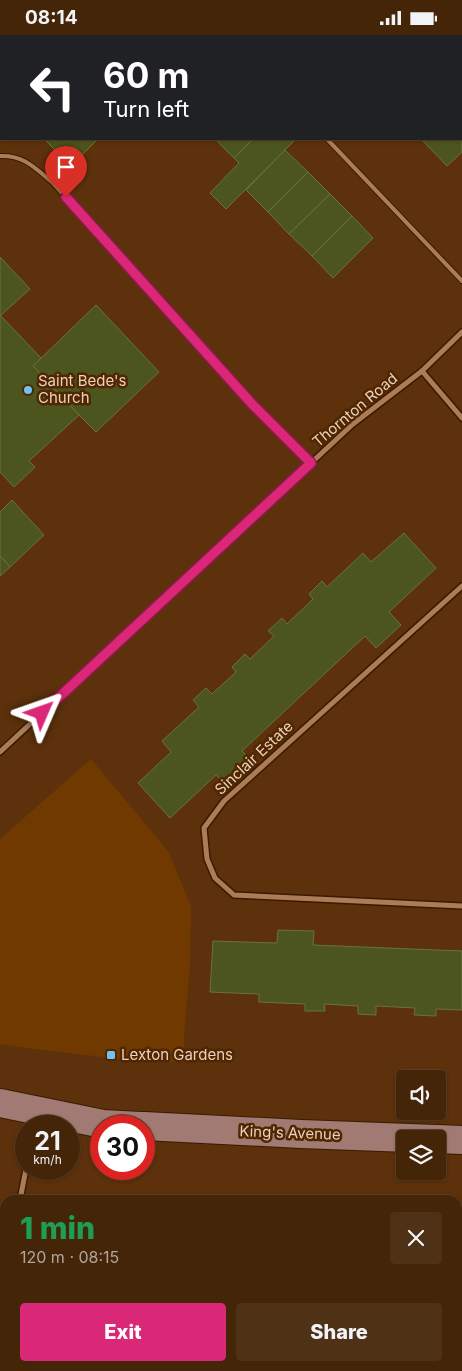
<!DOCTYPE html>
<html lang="en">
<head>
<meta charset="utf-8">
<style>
	:root { --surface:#452508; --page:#4f3116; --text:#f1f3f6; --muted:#b0a59c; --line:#5d4229; --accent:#db2777 }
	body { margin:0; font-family:Inter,sans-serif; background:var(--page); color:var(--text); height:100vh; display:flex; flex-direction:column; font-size:19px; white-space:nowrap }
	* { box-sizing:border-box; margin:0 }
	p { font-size:16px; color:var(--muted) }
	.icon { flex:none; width:28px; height:28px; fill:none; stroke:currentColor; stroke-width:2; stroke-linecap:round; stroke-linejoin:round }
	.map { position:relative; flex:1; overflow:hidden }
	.sheet { position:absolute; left:0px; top:1160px; width:462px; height:176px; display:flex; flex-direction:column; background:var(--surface); border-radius:15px 15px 0 0; box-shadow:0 1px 4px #0004,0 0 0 1px var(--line) }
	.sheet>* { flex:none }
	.banner { position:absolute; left:0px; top:0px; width:462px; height:105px; box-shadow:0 1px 4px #0004,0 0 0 1px var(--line); background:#202124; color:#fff; overflow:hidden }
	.buttons { position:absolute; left:396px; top:1035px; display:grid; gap:10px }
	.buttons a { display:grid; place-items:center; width:50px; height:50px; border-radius:5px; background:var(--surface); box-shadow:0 1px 4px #0004,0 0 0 1px var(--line); font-size:25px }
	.speed { position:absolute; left:15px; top:1080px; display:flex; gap:10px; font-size:25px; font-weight:700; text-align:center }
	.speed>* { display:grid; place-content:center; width:65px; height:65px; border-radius:50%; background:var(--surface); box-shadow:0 1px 4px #0004,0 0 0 1px var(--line); line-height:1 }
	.speed small { font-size:12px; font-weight:400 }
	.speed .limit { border:8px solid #d22; background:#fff; color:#111 }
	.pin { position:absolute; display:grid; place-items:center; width:42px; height:42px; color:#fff; margin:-51px -21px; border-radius:50% 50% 50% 0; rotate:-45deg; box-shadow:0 0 5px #0007 }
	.pin .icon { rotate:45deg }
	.me { position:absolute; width:55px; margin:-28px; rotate:47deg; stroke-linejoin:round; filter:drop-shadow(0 0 4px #0008) }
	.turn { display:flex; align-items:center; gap:18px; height:105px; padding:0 20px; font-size:22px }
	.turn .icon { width:65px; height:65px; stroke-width:2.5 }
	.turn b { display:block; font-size:35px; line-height:42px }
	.round { display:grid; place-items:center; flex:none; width:52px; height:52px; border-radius:5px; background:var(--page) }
	.head { display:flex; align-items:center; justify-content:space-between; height:85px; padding:0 20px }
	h1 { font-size:30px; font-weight:800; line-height:38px; color:#1e9e55 }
	.primary-button { display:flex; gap:10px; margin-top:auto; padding:10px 20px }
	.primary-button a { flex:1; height:58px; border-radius:5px; background:var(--accent); color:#fff; font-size:20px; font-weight:800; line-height:58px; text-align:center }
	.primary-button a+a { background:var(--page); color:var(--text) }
	.status { display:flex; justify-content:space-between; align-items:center; height:35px; padding:0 25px; background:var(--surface); direction:ltr }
	.status svg { height:14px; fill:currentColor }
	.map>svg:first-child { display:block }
	.green { fill:#703900 }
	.building { fill:#4c551e; stroke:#69733c }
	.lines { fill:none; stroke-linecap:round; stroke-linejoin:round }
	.lane-casing { stroke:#3a1b00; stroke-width:6 }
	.street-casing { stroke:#3a1b00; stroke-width:8 }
	.secondary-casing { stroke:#3a1b00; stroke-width:30 }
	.lane { stroke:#ac7c58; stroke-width:4 }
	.street { stroke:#ac7c58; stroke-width:5 }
	.secondary { stroke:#a27a74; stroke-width:28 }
	.route-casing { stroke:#8e194d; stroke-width:12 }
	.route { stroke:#db2777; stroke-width:9 }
	.poi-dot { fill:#6fc2f4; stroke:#502700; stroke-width:2 }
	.labels { text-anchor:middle; stroke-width:5; stroke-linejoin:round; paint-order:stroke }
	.poi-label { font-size:15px; fill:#ecd1bf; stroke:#502700; text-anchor:start }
	.street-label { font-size:15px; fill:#ecd1bf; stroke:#502700 }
</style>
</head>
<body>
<div class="status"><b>08:14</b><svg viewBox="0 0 49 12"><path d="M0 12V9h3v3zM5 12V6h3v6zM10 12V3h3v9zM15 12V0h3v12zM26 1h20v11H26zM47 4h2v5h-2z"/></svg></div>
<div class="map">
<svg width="462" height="1336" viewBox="0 0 462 1336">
	<rect width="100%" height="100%" fill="#5c310b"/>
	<path class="green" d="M91,724L168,816L191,871L190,929L184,1004V1027L137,1026L34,1014L0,1009V804Z"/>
	<g class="building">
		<path d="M0,7L1,8V60L0,58Z"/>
		<path d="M462,20V117L447,131L421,104H461Z"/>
		<path d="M44,104H94L96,106L71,131Z"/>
		<path d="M215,104H253L234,123Z"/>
		<path d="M253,104H296L226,174L210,158L239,128L234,123Z"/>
		<path d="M285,115L308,137L268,177L246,155Z"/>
		<path d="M308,137L330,159L289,199L268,177Z"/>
		<path d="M330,159L352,181L312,221L289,199Z"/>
		<path d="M352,181L373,203L333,243L312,221Z"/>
		<path d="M0,222L30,254L1,280H0Z"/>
		<path d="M96,270L159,337L96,397L79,380L33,331Z"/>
		<path d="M0,280L41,323L33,331L79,380L29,426L35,432L14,452L0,437Z"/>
		<path d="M12,465L44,500L10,532L0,521V477Z"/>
		<path d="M404,498L436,533L389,577L401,590L376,613L365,601L242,716L250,724L224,749L216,740L170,783L138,748L171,717L162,706L199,672L193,665L206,653L212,659L236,637L232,632L245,619L250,624L274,601L268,596L282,583L287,589L313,564L309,559L322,546L327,552L363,518L371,527Z"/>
		<path d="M0,521L10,532L0,541Z"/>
		<path d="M278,895L314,896L313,910L462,916V975L436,974V981L414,980L415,973L376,971V980L358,979V971L324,969L325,976H305V969L259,967V959L210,957L213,906L277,908Z"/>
		<path d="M458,1264H462L461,1336H407V1331H458Z"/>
		<path d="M265,1331H307V1336H264Z"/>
		<path d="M369,1331H397L396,1336H369Z"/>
	</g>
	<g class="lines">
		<defs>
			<g id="lane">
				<path d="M227,0L229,1"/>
				<path d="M99,1L103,0"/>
				<path d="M327,104L462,246"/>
				<path d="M0,121C24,120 35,133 52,147L252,369L311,428"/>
			</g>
			<g id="street">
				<path d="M422,336L462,383"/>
				<path d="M462,551L224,766L204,793L207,824L215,843L234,860L462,871"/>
				<path d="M0,717L353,389L422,336L462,297"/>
				<path d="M20,1165L26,1134"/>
				<path d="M0,1289L5,1257"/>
			</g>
			<g id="secondary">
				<path d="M0,1068L103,1089L140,1091"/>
				<path d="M144,1091L301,1099L436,1104"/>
				<path d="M438,1104L462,1105"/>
			</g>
		</defs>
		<use href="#lane" class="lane-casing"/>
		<use href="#street" class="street-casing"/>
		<use href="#secondary" class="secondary-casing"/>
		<use href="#lane" class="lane"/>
		<use href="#street" class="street"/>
		<use href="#secondary" class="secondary"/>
	</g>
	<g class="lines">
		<defs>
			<path id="route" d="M42,678L311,428L252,369L66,162"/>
		</defs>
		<use href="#route" class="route-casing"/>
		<use href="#route" class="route"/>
	</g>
	<g class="poi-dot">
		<circle cx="28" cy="355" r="5"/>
		<rect x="106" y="1015" width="10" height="10" rx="2.5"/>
	</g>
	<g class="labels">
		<g class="poi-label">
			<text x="38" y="351">Saint Bede's<tspan x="38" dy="17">Church</tspan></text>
			<text x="121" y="1025">Lexton Gardens</text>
		</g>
		<g class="street-label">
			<text transform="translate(355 375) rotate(-40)" y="5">Thornton Road</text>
			<text transform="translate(254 723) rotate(-43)" y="5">Sinclair Estate</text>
			<text transform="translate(290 1098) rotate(2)" y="5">King's Avenue</text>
		</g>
	</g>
</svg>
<div class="buttons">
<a><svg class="icon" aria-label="sound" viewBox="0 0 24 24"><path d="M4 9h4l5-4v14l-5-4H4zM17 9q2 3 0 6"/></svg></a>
<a><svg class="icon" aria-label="layers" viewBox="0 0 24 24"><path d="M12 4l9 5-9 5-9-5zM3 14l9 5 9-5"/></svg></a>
</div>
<div class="speed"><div>21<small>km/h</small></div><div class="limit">30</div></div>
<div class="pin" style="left:66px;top:162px;background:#d93025"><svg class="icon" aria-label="arrive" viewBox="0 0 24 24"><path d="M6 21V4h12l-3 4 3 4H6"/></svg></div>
<svg class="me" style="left:42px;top:678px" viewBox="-20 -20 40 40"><path d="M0-17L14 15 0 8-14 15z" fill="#db2777" stroke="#fff" stroke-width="4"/></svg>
<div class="banner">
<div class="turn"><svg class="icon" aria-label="left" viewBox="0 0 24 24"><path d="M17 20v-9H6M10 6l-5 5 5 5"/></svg><div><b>60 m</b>Turn left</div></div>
</div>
<section class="sheet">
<div class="head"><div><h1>1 min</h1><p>120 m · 08:15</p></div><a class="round"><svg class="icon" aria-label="close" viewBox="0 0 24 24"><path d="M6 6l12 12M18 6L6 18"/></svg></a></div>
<div class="primary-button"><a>Exit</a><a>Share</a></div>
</section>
</div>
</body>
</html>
